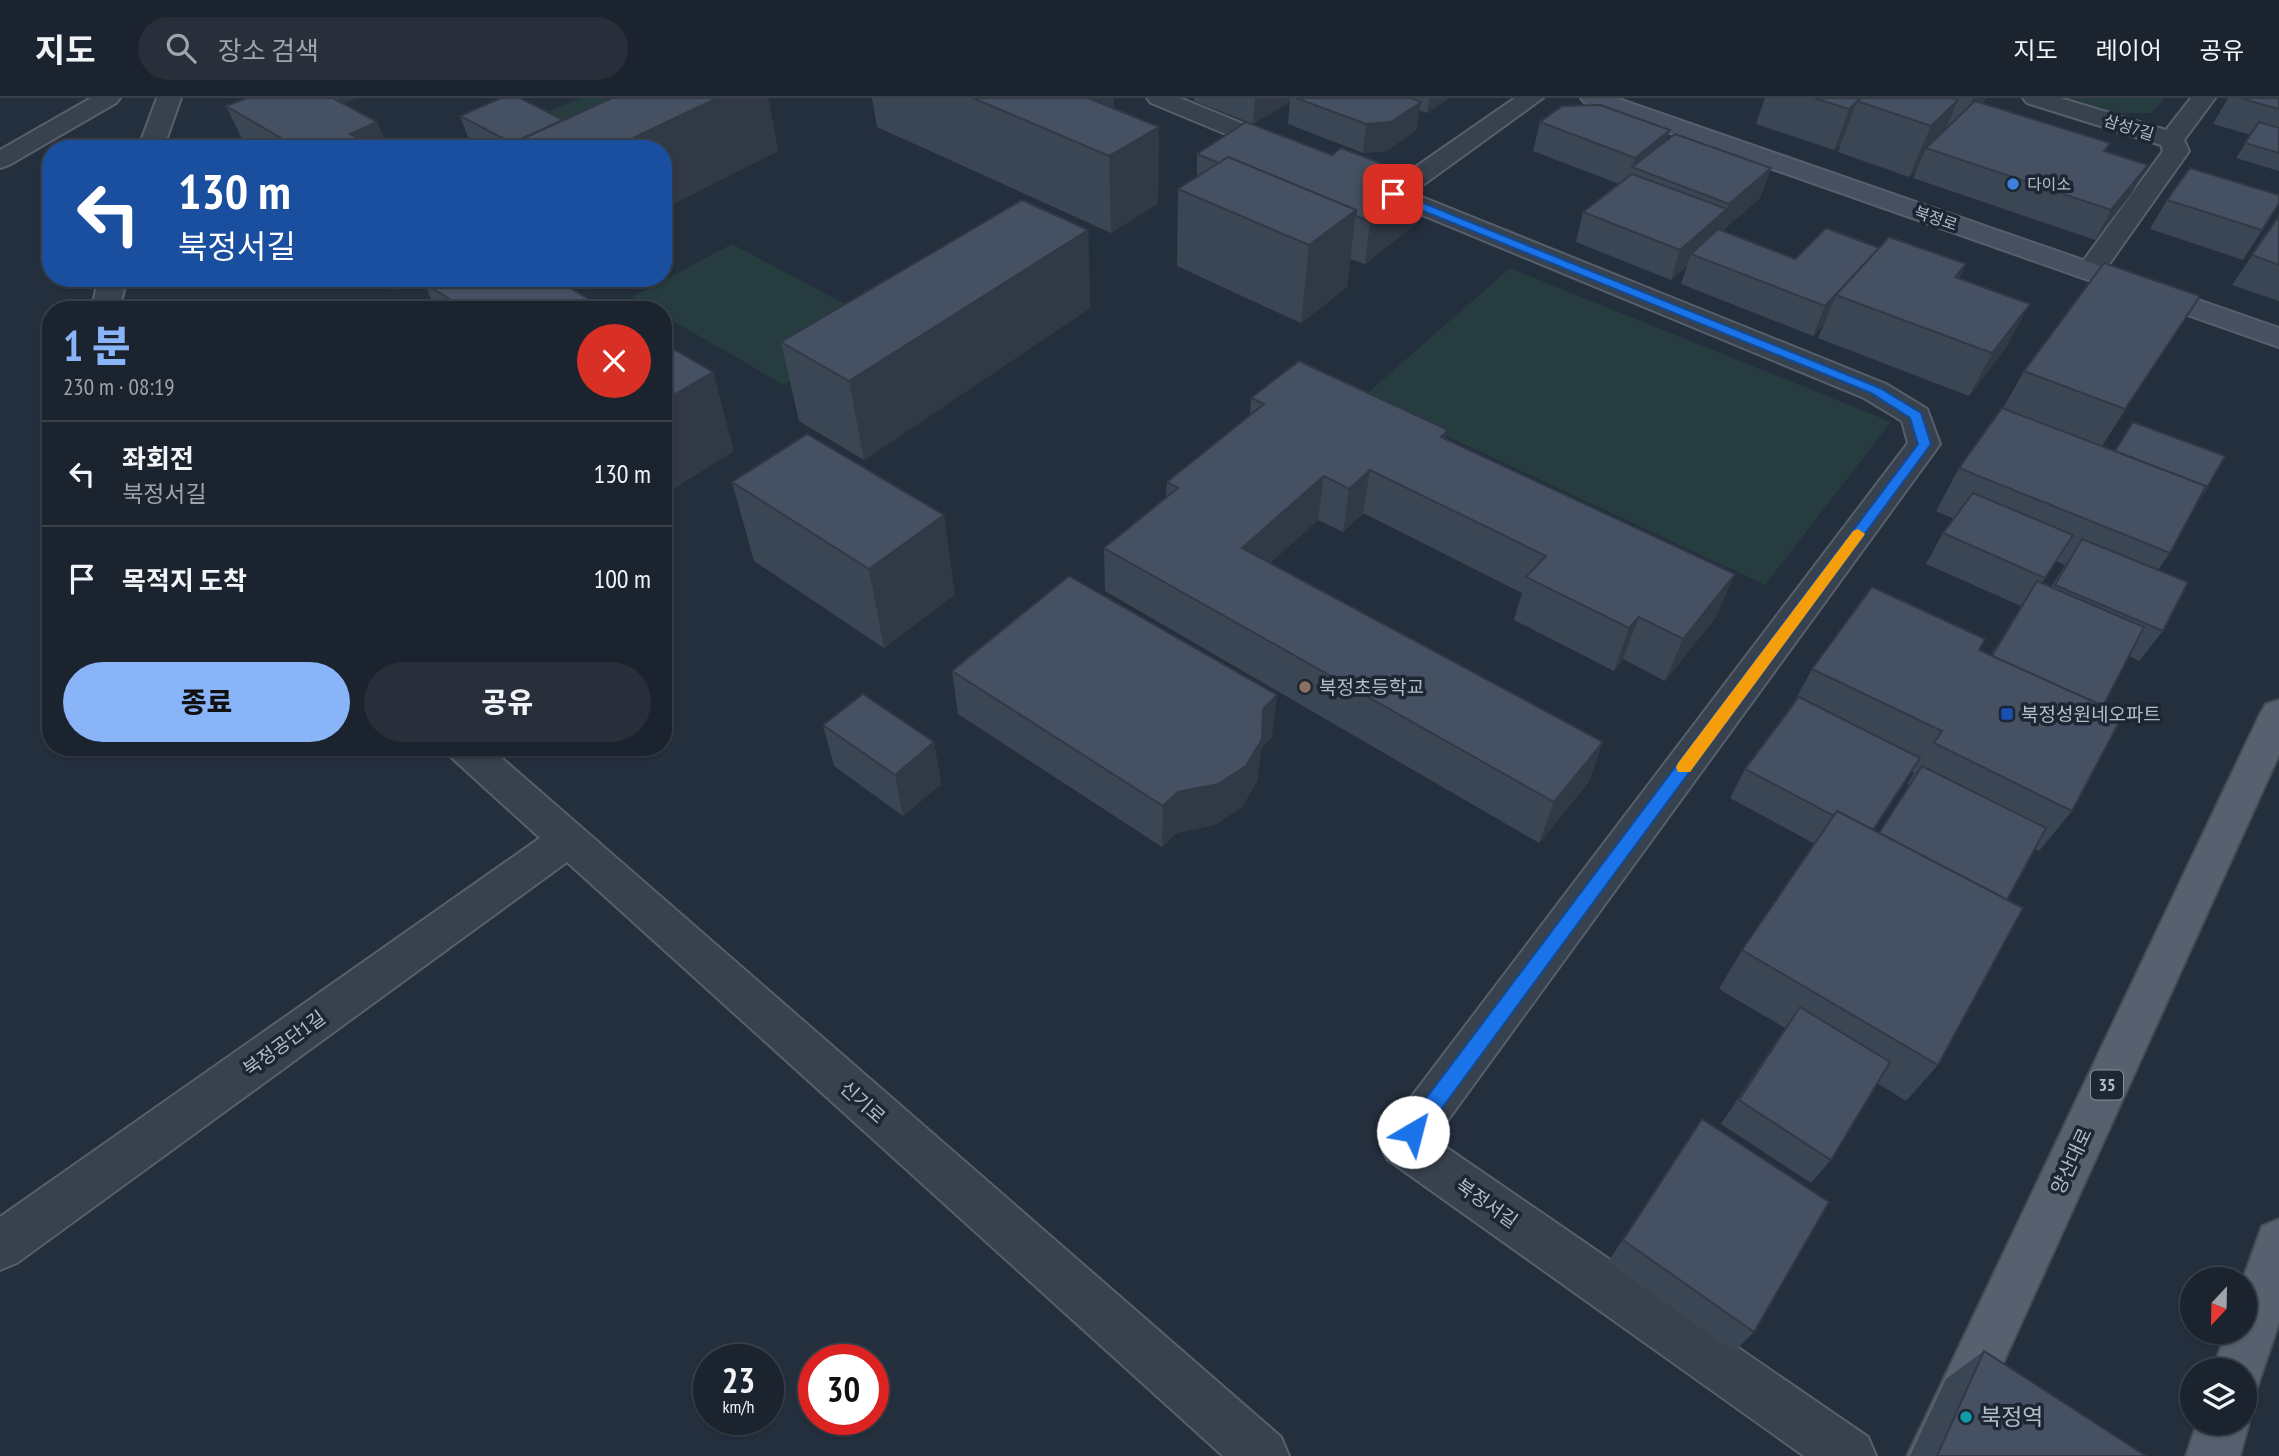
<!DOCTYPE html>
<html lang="ko">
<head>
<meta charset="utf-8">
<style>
	:root { --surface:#1b232e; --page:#282f3a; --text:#f1f3f6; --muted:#a0a4aa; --line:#39404a; --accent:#8ab4f8 }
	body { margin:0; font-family:"PT Sans Narrow","Noto Sans KR",sans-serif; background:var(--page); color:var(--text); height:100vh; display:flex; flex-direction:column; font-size:26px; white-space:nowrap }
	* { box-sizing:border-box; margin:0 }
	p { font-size:23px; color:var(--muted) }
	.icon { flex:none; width:38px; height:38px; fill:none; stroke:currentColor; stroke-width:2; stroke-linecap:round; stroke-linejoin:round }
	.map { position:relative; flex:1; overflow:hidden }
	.drawer { position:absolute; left:42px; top:203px; width:630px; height:455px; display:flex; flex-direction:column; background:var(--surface); border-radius:28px; box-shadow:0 2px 5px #0004,0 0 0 2px var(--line) }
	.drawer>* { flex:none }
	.top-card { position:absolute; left:42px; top:42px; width:630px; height:147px; border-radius:28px; box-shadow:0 2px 5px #0004,0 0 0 2px var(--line); background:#1a4fa0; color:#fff; overflow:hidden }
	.needle { width:46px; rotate:202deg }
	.buttons { position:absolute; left:2180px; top:1169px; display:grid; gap:14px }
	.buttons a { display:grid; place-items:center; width:77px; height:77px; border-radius:50%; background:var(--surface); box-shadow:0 2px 5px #0004,0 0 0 2px var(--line); font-size:35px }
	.speed { position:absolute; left:693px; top:1246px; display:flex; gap:14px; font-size:35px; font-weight:700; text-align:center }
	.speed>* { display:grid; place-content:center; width:91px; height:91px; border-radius:50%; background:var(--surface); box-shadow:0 2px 5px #0004,0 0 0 2px var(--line); line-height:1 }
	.speed small { font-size:18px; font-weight:400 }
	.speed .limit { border:10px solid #d22; background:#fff; color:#111 }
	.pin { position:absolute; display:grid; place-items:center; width:60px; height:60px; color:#fff; margin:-30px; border-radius:14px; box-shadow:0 4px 10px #0006 }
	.me { position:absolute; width:77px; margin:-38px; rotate:37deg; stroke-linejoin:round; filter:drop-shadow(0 0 5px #0008) }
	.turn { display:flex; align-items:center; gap:24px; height:147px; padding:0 21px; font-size:32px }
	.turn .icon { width:91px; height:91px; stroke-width:2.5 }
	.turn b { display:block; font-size:49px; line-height:60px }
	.round { display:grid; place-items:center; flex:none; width:74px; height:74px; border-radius:37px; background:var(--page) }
	.head { display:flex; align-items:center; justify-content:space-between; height:119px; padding:0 21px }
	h1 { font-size:42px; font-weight:800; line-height:52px; color:var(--accent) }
	.button { display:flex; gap:14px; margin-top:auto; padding:14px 21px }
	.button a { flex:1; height:80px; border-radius:42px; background:var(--accent); color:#111; font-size:28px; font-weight:800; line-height:80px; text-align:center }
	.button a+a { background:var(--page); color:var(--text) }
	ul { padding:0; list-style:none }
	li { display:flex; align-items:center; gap:21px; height:105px; padding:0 21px; border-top:2px solid var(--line) }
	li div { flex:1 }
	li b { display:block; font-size:26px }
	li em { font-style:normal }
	header { display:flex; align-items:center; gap:42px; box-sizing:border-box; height:98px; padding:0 35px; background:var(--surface); border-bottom:2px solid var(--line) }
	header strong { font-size:33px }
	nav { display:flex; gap:38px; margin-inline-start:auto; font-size:24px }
	.search { width:490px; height:63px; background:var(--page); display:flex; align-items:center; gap:18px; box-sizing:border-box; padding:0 24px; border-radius:38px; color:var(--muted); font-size:26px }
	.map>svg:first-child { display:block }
	.green { fill:#263c3f }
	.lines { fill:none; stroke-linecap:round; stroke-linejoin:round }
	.street-casing { stroke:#565f6c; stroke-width:4 }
	.secondary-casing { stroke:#565f6c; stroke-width:4 }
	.primary-casing { stroke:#414a57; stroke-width:4 }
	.street { fill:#38414e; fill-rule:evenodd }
	.secondary { fill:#465061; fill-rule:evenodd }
	.primary { fill:#56606e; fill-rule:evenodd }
	.wall { fill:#3b4654; fill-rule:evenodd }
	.shaded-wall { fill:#303945 }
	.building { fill:#455162; stroke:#303945; stroke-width:2 }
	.route { fill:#1a73e8; stroke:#114b97; stroke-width:2 }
	.slow { fill:#f59e0b }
	.shop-dot { fill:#3f7fe0; stroke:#1d2633; stroke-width:2.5 }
	.education-dot { fill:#8d6e63; stroke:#1d2633; stroke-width:2.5 }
	.transit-dot { fill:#1a4fb4; stroke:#1d2633; stroke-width:2.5 }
	.culture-dot { fill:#0f9aa8; stroke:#1d2633; stroke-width:2.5 }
	.labels { text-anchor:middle; stroke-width:7; stroke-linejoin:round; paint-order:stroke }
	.far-street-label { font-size:16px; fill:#b4bcc9; stroke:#1d2633 }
	.far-poi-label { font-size:16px; fill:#b4bcc9; stroke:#1d2633; text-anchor:start }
	.shield { fill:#1d2633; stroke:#878f9c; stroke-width:2 }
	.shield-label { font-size:18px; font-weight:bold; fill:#b4bcc9 }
	.poi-label { font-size:19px; fill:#b4bcc9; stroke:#1d2633; text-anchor:start }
	.street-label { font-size:19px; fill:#b4bcc9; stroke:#1d2633 }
	.near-poi-label { font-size:23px; fill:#b4bcc9; stroke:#1d2633; text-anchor:start }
</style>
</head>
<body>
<header>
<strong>지도</strong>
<div class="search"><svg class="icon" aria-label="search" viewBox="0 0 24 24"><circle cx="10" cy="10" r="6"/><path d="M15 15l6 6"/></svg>장소 검색</div>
<nav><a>지도</a><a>레이어</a><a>공유</a></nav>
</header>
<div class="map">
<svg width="2279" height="1358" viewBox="0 0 2279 1358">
	<rect width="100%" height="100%" fill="#242f3e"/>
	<g class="green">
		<path d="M580,0H634L589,46L537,19Z"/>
		<path d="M2063,0H2165L2152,15H2116Z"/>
		<path d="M732,146L883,226L784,287L663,217V212H655L632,199Z"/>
		<path d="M1510,170L1891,324L1765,487L1363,299Z"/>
	</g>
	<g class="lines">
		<defs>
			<g id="street">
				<path d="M91,0H120L116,5L9,67L0,70V52Z"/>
				<path d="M157,0H181L163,51H138Z"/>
				<path d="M1147,0H1180L1292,46L1296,51L1292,56L1283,59L1274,56L1151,5Z"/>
				<path d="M1515,0H1543L1412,95L1886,286L1927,311L1940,346L1434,1041L1868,1339L1876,1358H1804L1387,1061L1380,1046L1387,1031L1908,345L1902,323L1864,300L1362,92L1358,87L1362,82L1371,79L1391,86Z"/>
				<path d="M2023,0H2060L2166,32L2191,0H2215L2184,42L2189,53L2100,179L2090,181L2080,179L2076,173L2163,53L2161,47L2027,5Z"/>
				<path d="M99,180H127L119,212H91Z"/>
				<path d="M445,649H489L1281,1339L1289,1358H1223L567,764L17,1165L0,1172V1119L540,740L451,659Z"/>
			</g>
			<path id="secondary" d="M1581,0H1616L2279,230V249L1585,5Z"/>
			<g id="primary">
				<path d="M2279,602V657L1961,1358H1907L2260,616L2266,606Z"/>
				<path d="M2279,1121V1225L2257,1290L2245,1295V1272H2213L2226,1234H2245V1181H2243L2262,1128Z"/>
				<path d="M2245,1316L2249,1325L2240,1358H2186L2197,1325H2245Z"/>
			</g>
		</defs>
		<use href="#street" class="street-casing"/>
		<use href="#secondary" class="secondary-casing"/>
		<use href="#primary" class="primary-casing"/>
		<use href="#street" class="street"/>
		<use href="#secondary" class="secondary"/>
		<use href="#primary" class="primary"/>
	</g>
	<g class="wall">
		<path d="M247,0H356L343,5L377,24L388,51H247L226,8Z"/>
		<path d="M612,0H768L778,53L663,111V51H478L471,47L460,18L563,22Z"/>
		<path d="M872,0H1114V10L1159,29L1158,105L1111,135L877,29Z"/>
		<path d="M1194,0H1449L1427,15L1419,12L1416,32L1387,53L1363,55L1288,26L1290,4L1253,26L1194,3Z"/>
		<path d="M1765,0H1986L1983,5L2106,54L2148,67L2131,96L2095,142L1913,80L1917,72L1909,79L1838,54L1841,45L1834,52L1756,26Z"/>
		<path d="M2228,0H2279V73L2236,60L2251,37L2213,26Z"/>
		<path d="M1540,24L1668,41L1771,70L1760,100L1722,133L1795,161L1879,150L1966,166L1959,181L2007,248L1969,298L1818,240L1824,226L1813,238L1681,186L1687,168L1671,182L1576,144L1583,114L1619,86L1533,53Z"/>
		<path d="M1197,56L1332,57L1425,82L1418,124L1365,166L1350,161L1347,189L1301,225L1177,168L1178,91L1197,79Z"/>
		<path d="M2167,102L2279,105L2243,162L2150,131Z"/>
		<path d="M2279,118V203L2232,187Z"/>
		<path d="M1088,132L1090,210L864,362L799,323L781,244Z"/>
		<path d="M374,180H417L393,192Z"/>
		<path d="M424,185L607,212H436Z"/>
		<path d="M2200,198L2102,348L2204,395L2197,404L2170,455L2158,472L2163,533L2139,563L2129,558L2103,608L2072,713L2039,753L2035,751L2007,802L1938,967L1906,1003L1877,985L1831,1062L1811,1085L1721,1026L1785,930L1719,891L1742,852L1815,746L1730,700L1745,671L1793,606L1812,571L1979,552L1991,557L2021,508L1926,466L1943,435L1954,421L1936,413L1959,370L2003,310L2024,273ZM2056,463L2065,467L2051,489L2042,485ZM1911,673L1914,675L1907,686L1909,687L1879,735L1873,732Z"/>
		<path d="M1251,300L1446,341L1716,519L1665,583L1623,561L1614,573L1514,522L1522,495L1363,415L1343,434L1318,422L1270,465L1603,644L1588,685L1539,745L1105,493L1104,450L1166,400L1167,384L1250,317Z"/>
		<path d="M732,384L955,496L884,550L754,463Z"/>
		<path d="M952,573L1272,639L1261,651L1257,683L1242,709L1215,727L1176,735L1162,749L958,616Z"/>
		<path d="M823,627L934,644L941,686L903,718L834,668Z"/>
		<path d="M1702,1021L1754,1234L1734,1254L1608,1164Z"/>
		<path d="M1984,1253L2146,1358H1910L1946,1281Z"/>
	</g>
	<g class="shaded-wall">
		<path d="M338,0H356L340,6Z"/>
		<path d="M717,0H768L778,53L663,111V51H610Z"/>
		<path d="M1088,0H1114V14Z"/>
		<path d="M1255,0H1290V4L1253,26Z"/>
		<path d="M1430,0H1449L1427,15Z"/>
		<path d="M1973,0H1986L1985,3L1960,29Z"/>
		<path d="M1958,2L1936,53L1926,50L1917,72L1909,79L1931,28Z"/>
		<path d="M1421,4L1416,32L1387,53L1363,55L1366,26Z"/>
		<path d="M1857,4L1841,45L1834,52L1849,11Z"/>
		<path d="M377,24L388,51H356L350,36Z"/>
		<path d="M1159,29L1158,105L1111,135L1109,58Z"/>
		<path d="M1670,32L1662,61L1633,70L1635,60Z"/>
		<path d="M2148,67L2131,96L2095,142L2111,112Z"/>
		<path d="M1771,70L1760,100L1719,135L1691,156L1687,168L1671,182L1680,152L1727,111L1729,106Z"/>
		<path d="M1425,82L1418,124L1365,166L1370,124Z"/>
		<path d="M1356,112L1347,189L1301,225L1309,147Z"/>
		<path d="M1088,132L1090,210L864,362L849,283Z"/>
		<path d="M1880,150L1836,197L1824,226L1813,238L1825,208Z"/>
		<path d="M1966,166L1945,209L1955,179Z"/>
		<path d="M388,180H417L393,192Z"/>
		<path d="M2200,198L2173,240L2098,354L2125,311Z"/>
		<path d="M2030,206L2007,248L1969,298L1992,255Z"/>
		<path d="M713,274L734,353L664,397L663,395V303Z"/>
		<path d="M1448,332L1440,375L1441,339Z"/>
		<path d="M1370,372L1363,415L1343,434L1349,391Z"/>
		<path d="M1324,378L1318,422L1239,493L1242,450Z"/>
		<path d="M944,417L955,496L884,550L869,471Z"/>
		<path d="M1735,476L1716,519L1665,583L1683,541Z"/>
		<path d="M1639,519L1623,561L1614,573L1629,530Z"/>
		<path d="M1277,597L1272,639L1261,651L1257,683L1242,709L1215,727L1176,735L1162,749L1163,708Z"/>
		<path d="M934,644L941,686L903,718L895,677Z"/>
		<path d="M1603,644L1588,685L1539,745L1554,704Z"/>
	</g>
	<g class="building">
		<path d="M247,0H333L377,24L350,36L377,51H300L226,8Z"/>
		<path d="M501,0H520L563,22L512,45L460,18Z"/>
		<path d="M612,0H717L610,51H500Z"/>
		<path d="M973,0H1088L1159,29L1109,58Z"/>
		<path d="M1296,0H1411L1421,4L1391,24L1366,26Z"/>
		<path d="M1814,0H1861L1849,11Z"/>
		<path d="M1861,0H1950L1958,2L1931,28L1857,3Z"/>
		<path d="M2240,0H2279V11Z"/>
		<path d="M1975,3L2110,45L2104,53L2148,67L2111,112L1926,50Z"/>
		<path d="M1600,7L1670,32L1635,60L1540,24L1562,8Z"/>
		<path d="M1246,24L1332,57L1341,50L1425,82L1370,124L1356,118V112L1228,59L1219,65L1197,56Z"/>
		<path d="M2259,24L2279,30V55L2245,45Z"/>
		<path d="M1675,36L1771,70L1729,106L1632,69Z"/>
		<path d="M1228,59L1356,112L1309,147L1178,91Z"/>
		<path d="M2190,70L2279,97V105L2262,132L2167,102Z"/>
		<path d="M1632,76L1727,111L1680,152L1583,114Z"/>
		<path d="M1022,102L1088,132L849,283L781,244Z"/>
		<path d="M2279,118V167L2252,157Z"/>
		<path d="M1826,130L1879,150L1825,208L1691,156L1718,131L1795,161Z"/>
		<path d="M1889,139L1966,166L1955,179L2030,206L1992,255L1836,197Z"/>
		<path d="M2104,165L2200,198L2125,311L2024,273Z"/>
		<path d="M434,180H553L607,212H467L424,185Z"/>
		<path d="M663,245L713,274L663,303Z"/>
		<path d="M1299,263L1448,332L1441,339L1735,476L1683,541L1639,519L1629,530L1526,479L1546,458L1370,372L1349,391L1324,378L1242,450L1603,644L1554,704L1104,450L1178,390L1167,384L1264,306L1251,300Z"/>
		<path d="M2002,310L2206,388L2170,455L1959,370Z"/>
		<path d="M2133,324L2225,358L2204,395L2203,394L2206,388L2115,353Z"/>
		<path d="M807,336L944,417L869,471L732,384Z"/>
		<path d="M1973,395L2073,437L2045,480L1943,435Z"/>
		<path d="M2082,441L2188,484L2163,533L2055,487Z"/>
		<path d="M1069,478L1277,597L1263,611L1262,641L1246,668L1218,686L1178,694L1163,708L952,573Z"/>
		<path d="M2037,483L2144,529L2103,608L1992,558Z"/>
		<path d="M1872,489L1985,541L1979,552L2123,617L2072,713L1934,645L1942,633L1812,571Z"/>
		<path d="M863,596L934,644L895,677L823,627Z"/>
		<path d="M1799,599L1920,660L1873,732L1837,713L1834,718L1745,671Z"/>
		<path d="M1922,668L2046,730L2007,802L1879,735Z"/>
		<path d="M1837,713L2023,810L1938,967L1742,852Z"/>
		<path d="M1800,909L1890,964L1831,1062L1739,1002Z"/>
		<path d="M1702,1021L1829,1104L1754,1234L1623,1142Z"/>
		<path d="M1984,1253L2146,1358H1937Z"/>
	</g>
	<path class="route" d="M1389,94H1396L1880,290L1921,315L1931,346L1420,1040L1413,1042L1406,1040L1403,1034L1406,1027L1918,346L1910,320L1871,295L1389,99Z"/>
	<path class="slow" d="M1858,431L1865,436L1863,439L1690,674H1678L1676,669L1678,665L1853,433Z"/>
	<circle class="shop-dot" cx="2013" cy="86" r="7"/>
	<circle class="education-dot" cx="1305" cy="589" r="7"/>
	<rect class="transit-dot" x="2000" y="609" width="14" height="14" rx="3.5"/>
	<circle class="culture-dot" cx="1966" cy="1319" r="7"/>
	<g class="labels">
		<g class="far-street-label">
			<text transform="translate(2129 29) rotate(17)" y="6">삼성7길</text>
			<text transform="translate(1936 120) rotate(19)" y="6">북정로</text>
		</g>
		<g class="far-poi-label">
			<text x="2027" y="92">다이소</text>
		</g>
		<rect class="shield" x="2091" y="972.5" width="32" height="29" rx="5"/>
		<g class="shield-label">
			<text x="2107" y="993">35</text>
		</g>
		<g class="poi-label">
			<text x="1319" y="596">북정초등학교</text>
			<text x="2021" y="623">북정성원네오파트</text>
		</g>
		<g class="street-label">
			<text transform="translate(284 945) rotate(-36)" y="7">북정공단1길</text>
			<text transform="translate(863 1004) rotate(42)" y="7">신기로</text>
			<text transform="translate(2071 1063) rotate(-65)" y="7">양산대로</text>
			<text transform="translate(1487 1105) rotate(35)" y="7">북정서길</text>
		</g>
		<g class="near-poi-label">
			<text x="1980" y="1327">북정역</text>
		</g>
	</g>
</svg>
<div class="buttons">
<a><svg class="needle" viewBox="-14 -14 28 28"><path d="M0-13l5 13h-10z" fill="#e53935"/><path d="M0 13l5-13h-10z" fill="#a0a4aa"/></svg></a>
<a><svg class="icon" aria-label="layers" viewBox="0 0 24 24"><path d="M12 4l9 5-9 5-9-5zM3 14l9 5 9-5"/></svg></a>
</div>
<div class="speed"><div>23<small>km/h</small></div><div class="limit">30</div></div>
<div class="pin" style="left:1393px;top:96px;background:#d93025"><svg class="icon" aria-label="arrive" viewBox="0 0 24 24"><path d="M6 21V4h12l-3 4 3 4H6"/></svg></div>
<svg class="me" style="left:1413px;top:1034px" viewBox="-20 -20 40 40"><circle r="19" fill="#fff"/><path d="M0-13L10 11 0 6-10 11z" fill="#1a73e8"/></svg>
<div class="top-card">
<div class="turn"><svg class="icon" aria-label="left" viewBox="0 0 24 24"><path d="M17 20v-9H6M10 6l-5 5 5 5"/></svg><div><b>130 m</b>북정서길</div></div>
</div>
<section class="drawer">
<div class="head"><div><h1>1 분</h1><p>230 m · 08:19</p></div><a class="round" style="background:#d93025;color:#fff"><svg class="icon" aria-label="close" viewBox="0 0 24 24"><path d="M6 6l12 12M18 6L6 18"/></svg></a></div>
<ul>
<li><svg class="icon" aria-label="left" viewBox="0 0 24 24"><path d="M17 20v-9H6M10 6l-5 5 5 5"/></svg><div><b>좌회전</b><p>북정서길</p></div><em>130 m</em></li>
<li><svg class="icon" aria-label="arrive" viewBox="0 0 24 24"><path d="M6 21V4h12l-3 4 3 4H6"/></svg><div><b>목적지 도착</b></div><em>100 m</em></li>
</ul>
<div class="button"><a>종료</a><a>공유</a></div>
</section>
</div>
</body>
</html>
